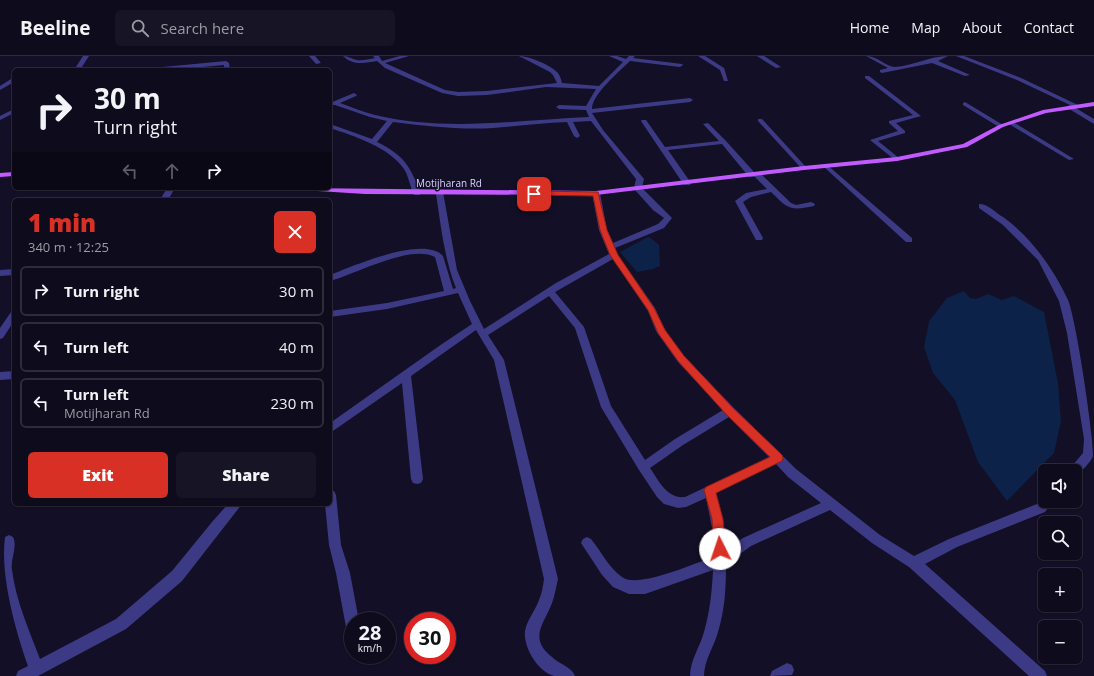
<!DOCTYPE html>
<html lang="en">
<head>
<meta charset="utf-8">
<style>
	:root { --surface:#0e0b1c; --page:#171425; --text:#f1f3f6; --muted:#9b9ba3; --line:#2e2b3b; --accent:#d93025 }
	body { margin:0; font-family:"Open Sans",sans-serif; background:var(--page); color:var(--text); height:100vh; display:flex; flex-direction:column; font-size:15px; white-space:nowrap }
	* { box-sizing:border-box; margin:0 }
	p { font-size:13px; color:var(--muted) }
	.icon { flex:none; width:22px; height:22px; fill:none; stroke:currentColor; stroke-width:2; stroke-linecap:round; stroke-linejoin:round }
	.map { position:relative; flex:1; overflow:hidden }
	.details { position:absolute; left:12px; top:142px; width:320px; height:308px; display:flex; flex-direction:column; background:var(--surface); border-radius:6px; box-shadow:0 1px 3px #0004,0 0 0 1px var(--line) }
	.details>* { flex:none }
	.top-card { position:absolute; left:12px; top:12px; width:320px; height:122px; border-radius:6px; box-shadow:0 1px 3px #0004,0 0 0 1px var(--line); background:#0e0b1c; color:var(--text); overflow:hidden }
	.buttons { position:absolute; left:1038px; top:408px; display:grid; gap:8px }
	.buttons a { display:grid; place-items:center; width:44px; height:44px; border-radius:6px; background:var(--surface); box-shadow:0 1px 3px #0004,0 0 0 1px var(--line); font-size:20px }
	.speed { position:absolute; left:344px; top:556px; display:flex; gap:8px; font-size:20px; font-weight:700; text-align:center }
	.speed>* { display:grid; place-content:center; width:52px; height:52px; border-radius:50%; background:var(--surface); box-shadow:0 1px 3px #0004,0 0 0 1px var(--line); line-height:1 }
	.speed small { font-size:10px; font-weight:400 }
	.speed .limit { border:6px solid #d22; background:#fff; color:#111 }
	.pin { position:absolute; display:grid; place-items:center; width:34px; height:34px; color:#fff; margin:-17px; border-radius:8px; box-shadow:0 2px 6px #0006 }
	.me { position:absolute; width:44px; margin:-22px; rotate:356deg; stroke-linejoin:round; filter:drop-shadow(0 0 3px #0008) }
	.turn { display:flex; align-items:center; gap:14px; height:84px; padding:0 16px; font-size:18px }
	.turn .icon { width:52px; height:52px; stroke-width:2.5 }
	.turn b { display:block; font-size:28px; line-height:34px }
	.lanes { display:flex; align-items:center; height:38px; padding:0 16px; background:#0003; justify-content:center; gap:20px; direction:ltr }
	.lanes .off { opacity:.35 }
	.round { display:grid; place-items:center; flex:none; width:42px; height:42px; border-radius:6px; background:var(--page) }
	.head { display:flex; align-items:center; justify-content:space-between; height:68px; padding:0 16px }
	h1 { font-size:24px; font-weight:800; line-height:30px; color:var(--accent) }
	.button { display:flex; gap:8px; margin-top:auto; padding:8px 16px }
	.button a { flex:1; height:46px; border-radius:6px; background:var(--accent); color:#fff; font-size:16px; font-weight:800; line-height:46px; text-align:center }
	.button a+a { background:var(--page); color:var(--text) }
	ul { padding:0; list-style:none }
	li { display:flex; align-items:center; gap:12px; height:50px; margin:0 8px 6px; padding:0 8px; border:2px solid var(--line); border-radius:6px }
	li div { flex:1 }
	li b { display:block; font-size:15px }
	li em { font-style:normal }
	header { display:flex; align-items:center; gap:24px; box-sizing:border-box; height:56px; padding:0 20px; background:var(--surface); border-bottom:1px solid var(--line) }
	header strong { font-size:19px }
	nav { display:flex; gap:22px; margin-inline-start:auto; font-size:14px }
	.search { width:280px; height:36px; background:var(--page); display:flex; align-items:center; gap:10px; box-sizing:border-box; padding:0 14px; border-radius:6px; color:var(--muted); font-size:15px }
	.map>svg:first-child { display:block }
	.water { fill:#0c2248 }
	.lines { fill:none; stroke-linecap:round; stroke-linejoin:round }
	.minor { fill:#3d3a85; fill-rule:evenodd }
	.major { fill:#c25bff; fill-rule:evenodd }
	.route { fill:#d93025; stroke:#8d1f18 }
	.labels { text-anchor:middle; stroke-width:3; stroke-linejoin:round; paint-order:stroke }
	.far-street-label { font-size:10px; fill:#d9d4ff; stroke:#130f26 }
</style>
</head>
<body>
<header>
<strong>Beeline</strong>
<div class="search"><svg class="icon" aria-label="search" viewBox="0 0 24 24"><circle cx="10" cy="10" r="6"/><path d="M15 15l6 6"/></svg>Search here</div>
<nav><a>Home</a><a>Map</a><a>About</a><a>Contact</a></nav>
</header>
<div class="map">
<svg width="1094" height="620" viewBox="0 0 1094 620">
	<rect width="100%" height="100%" fill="#130f26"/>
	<g class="water">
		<path d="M648,181L652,183L659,189L660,210L653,213L637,216L620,196Z"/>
		<path d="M964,235L970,242L976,243L988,238L1002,244L1014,240L1044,256L1058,327L1061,365L1054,397L1007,445L978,406L955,344L933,317L924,291L929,265L947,242Z"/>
	</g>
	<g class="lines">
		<g class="minor">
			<path d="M83,0H89L80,14H74Z"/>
			<path d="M309,0H315L321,7L316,8Z"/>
			<path d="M343,0C349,0 351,3 357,4C362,5 369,3 375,2L373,0H379L382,5L400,0H409L385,7L445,34L458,36L487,35L557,27L553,19L550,16L519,0C529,0 550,9 557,16C560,19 561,23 562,27L599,30L623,6L609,0H617L626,3L629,0H635L633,2L682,8L683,9L680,11L630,5C620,15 592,38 592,53L690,42L693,44L690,46L592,57L603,74L644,123L642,132L672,162L664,172L615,192L618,199L655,252L665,274L684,300L734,352L796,413L880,479L914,500L949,483L1037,448L1045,440V445H1053L1045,456L957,491L925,508L1045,615L1047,620H1029L909,511L872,487L830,454L751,490L726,508C726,532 725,553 718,576C714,591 704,604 704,620H690C690,604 700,591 704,576C710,555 712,535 713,514L645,538H629L613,531L602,519L581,487L583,483L587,481L591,483C601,495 609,512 622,521C638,533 695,507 713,501L714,481L706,442L686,451L678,452L664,448L657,441L639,414L601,351L575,272L549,240L488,279L504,304L558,523C556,531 555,539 552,547C544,568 528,582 552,601C559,608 572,611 575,620C569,620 560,620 554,620C538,616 523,591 525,575C527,564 535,555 539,544C542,537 543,530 544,523L494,304L476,274L411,320L423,423L421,427L417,428L413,427L411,423L402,327L330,377V367L442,288L472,268L458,237L387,253L330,261V255L387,247L444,235L435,201C410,188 356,218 330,225V219C353,210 424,179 443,200L453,233L456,232C444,202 441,170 436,138L437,136H443L457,214L470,245L484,273L556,227L609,198L599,174L592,137L593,135H599L600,137L607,174L613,187L658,168L664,162L653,154L635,134L634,132L636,123L591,65L573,66L580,80L577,82L574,80L567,66C542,67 518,70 493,72C460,74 426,70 393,66L377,86C405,100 409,109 421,137L420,139H414C410,131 409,121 404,113C389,91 354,80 330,72V68L372,83L387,65L370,61L335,49H330V47L354,37L357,39L356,40L340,47C352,51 363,56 375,59C445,76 518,64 589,61L586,54L559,53L556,51L559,49L586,50L596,33L546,31L487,39L458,40L442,37L385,12L377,5C365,7 353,10 343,0ZM613,203L648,255L656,275L678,306L723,354L675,383L645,404L611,350L584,271L555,236ZM729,361L769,401L685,441C667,443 659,425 650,412L683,389ZM776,408L788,421L821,447L743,482L726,493V481L716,437Z"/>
			<path d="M698,0H705L724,12L728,25H724L720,14Z"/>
			<path d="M757,0H764L781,11L776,12Z"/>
			<path d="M866,0C878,0 886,11 895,11C913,10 930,0 948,0L938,5L970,19L965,20L932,7L882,17L880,16V14L888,12Z"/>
			<path d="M956,0H964L1021,22L1078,49V51H1074L1094,63V68L1066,51L1070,49L1017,24Z"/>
			<path d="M226,5L229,7L230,14H224V9L170,14H149L152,12Z"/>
			<path d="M865,20H869L921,60L896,67L905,75V77L878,85L899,102V104H895L870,84L898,75L889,67V65L913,59L865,22Z"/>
			<path d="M11,23H14V26L0,34V30Z"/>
			<path d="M965,46L1003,69L1004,70L999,71L963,49V47Z"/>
			<path d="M14,53V57L0,64V60Z"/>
			<path d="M758,63H762L806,111V113H802L758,65Z"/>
			<path d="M642,64H646L665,91L719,85L703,68L708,67L726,85L754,116H759L791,147L796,149L811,146L815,148L814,150C790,155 788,153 771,136L751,141L743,146L763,182L762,184H756L735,145L746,137L767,133L755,121H749L722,88L668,94L691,127L690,129H684L641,65Z"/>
			<path d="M1009,66H1013L1074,103L1069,104L1009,68Z"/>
			<path d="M826,108L912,182V186H906L824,111V109Z"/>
			<path d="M167,132H175L168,144H160Z"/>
			<path d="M979,148C987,147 996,157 1003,161C1031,181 1053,212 1068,244C1076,262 1094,383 1093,400C1091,406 1083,413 1078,419L1075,420V415H1068L1083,397L1084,383L1067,277L1059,245L1038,204L1003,169L979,152Z"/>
			<path d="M14,213V219L0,220V214Z"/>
			<path d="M14,255V265L3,282L0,283V272L11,256Z"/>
			<path d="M14,315V323L0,324V316Z"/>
			<path d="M330,434L334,435L336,439L341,489L350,517L359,565H353V578L348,576L346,571L336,517L329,489L325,448H330Z"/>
			<path d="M228,448H242L182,525L126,573L38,620H16L18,615L28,610C15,573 0,519 5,481L9,479L13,481C18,491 10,503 12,514C16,545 29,574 40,603L116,563L172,515L212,466Z"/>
			<path d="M787,607L792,609L794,614L792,619L770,620L772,615Z"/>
		</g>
		<g class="major">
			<path d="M1094,46V50L1046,57L1003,71L967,91L897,105L804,114L596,139L365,138L302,134L298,132L596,135L804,110L897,101L963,88L999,69L1043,54Z"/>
			<path d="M14,116V120L0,121V117Z"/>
		</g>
	</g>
	<path class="route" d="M534,135L598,136L607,174L618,199L654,252L665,274L684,300L733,352L782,399L783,402L782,405L716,437L723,463L726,493L724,497L720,499L716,497L714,493L712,463L704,434L706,431L770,401L726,358L678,305L658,277L648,254L610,199L600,174L593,140L531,139V136Z"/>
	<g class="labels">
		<g class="far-street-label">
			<text x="449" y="131">Motijharan Rd</text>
		</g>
	</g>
</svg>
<div class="buttons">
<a><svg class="icon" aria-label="sound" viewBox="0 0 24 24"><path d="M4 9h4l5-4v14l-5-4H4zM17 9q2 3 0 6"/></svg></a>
<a><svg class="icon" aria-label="search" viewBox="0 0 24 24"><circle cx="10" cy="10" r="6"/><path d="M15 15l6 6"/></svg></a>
<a>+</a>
<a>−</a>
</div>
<div class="speed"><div>28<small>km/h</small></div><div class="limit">30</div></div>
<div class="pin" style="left:534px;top:138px;background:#d93025"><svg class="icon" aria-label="arrive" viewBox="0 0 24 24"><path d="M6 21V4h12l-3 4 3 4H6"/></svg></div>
<svg class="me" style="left:720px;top:493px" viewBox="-20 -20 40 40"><circle r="19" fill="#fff"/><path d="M0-13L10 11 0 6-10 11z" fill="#d93025"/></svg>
<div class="top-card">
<div class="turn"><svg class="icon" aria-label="right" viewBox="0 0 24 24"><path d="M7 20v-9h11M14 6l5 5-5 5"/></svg><div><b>30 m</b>Turn right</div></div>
<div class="lanes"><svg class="icon off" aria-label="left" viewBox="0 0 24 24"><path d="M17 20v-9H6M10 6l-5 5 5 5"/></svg><svg class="icon off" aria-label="ahead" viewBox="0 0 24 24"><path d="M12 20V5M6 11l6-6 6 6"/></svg><svg class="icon" aria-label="right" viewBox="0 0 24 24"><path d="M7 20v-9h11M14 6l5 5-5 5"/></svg></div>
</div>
<section class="details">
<div class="head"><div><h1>1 min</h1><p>340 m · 12:25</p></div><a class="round" style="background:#d93025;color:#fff"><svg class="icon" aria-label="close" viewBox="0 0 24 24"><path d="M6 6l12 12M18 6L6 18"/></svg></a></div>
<ul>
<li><svg class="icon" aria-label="right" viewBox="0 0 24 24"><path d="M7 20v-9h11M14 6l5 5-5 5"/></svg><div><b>Turn right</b></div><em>30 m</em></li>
<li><svg class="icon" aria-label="left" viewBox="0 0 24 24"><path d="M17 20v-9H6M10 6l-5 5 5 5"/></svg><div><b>Turn left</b></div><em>40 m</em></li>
<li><svg class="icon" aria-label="left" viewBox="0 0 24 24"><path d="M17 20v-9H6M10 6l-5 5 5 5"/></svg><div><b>Turn left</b><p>Motijharan Rd</p></div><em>230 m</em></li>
</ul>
<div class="button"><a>Exit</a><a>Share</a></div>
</section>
</div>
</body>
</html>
